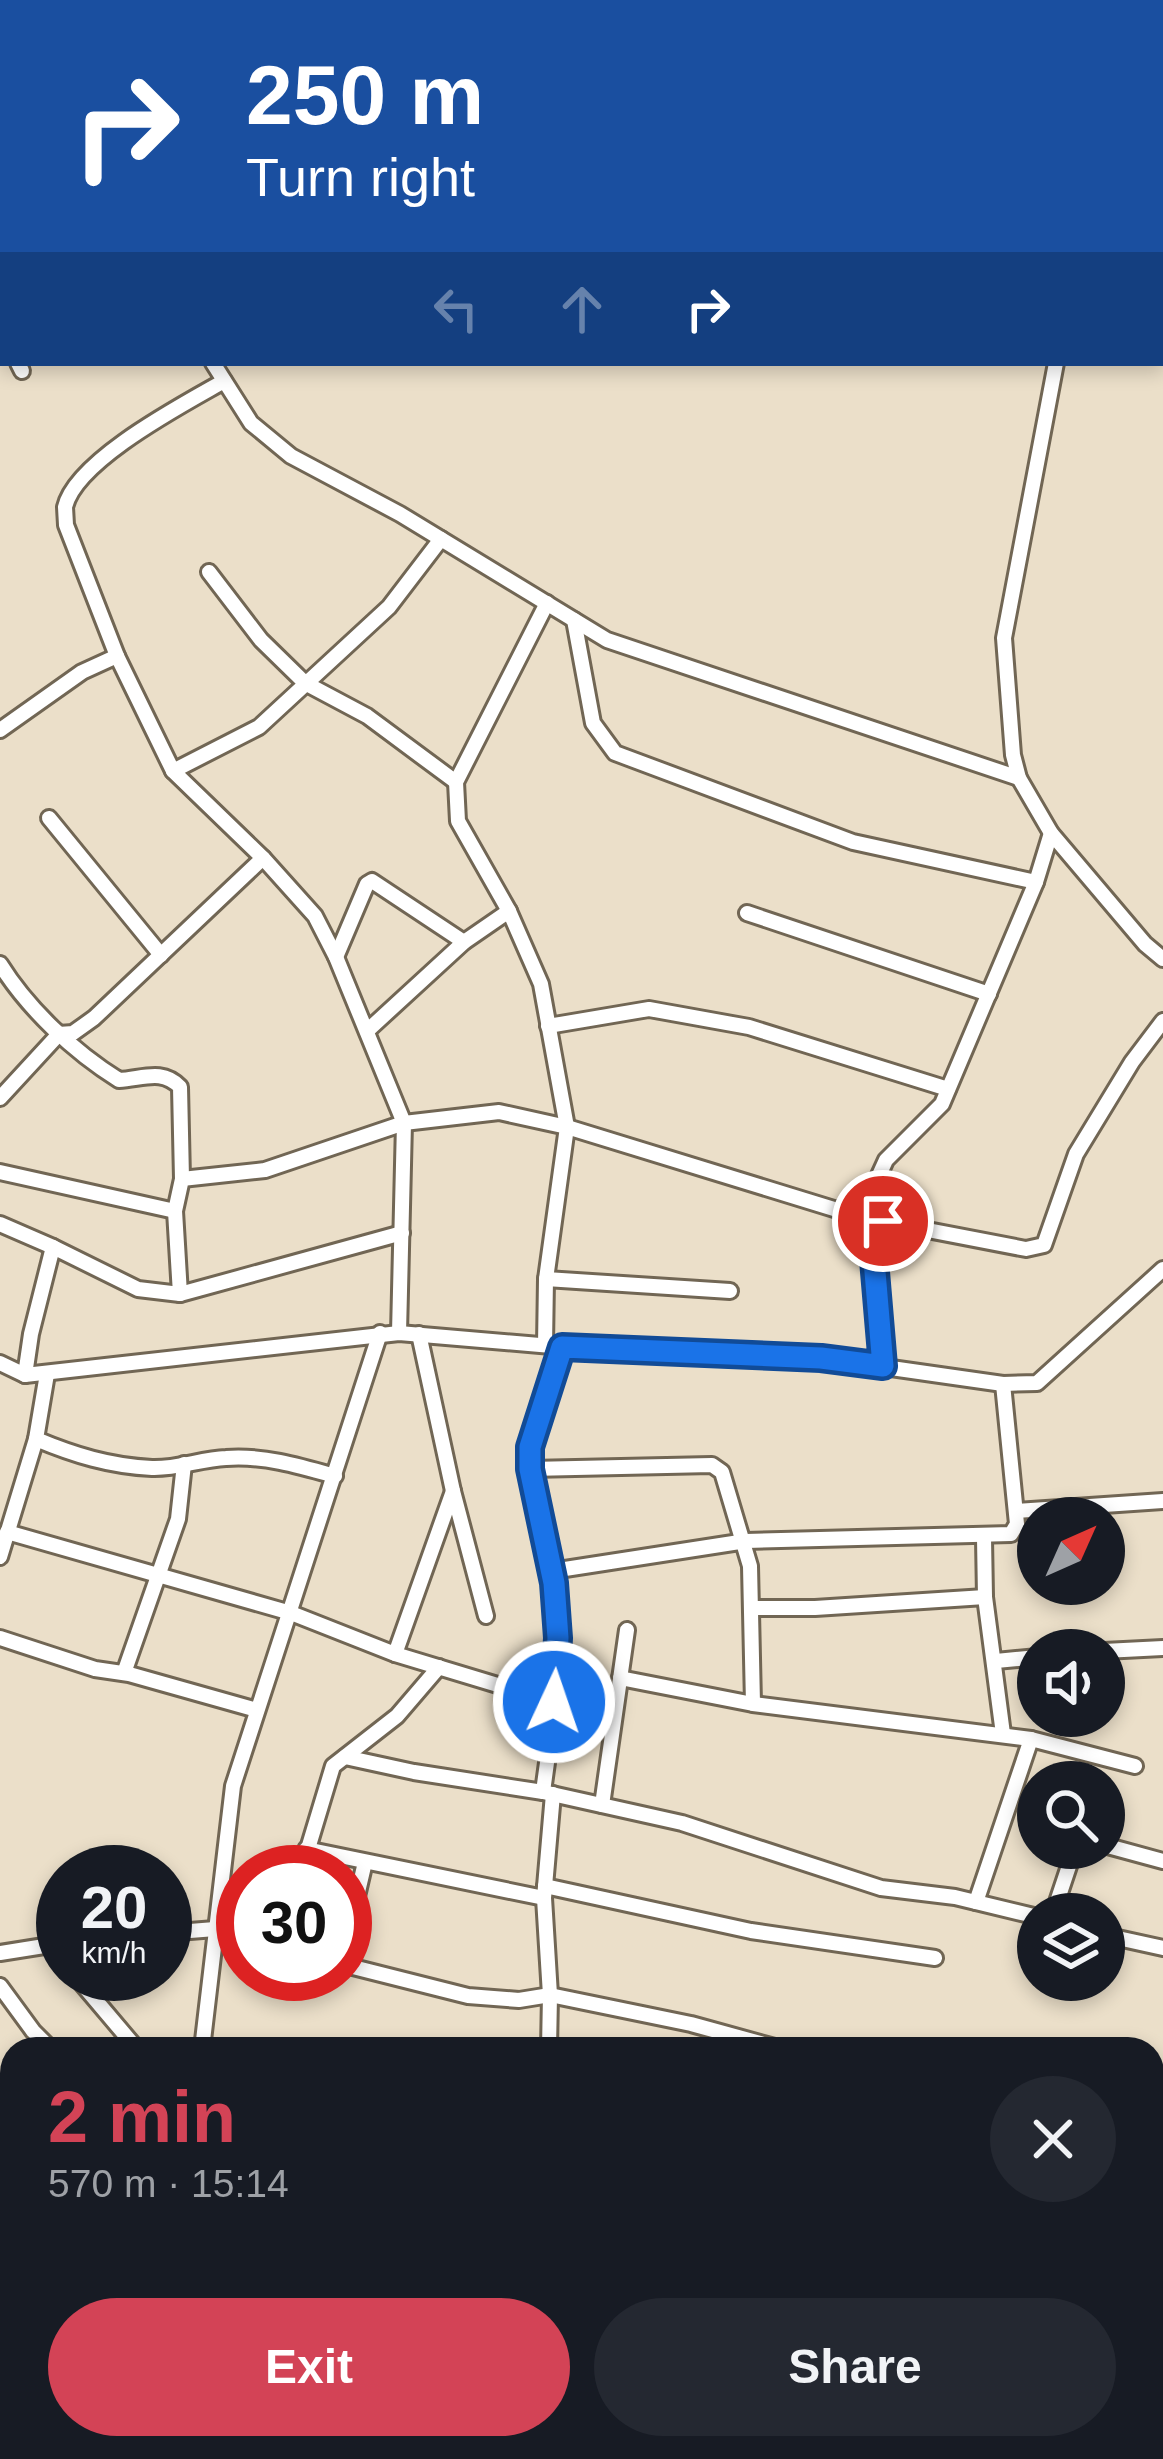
<!DOCTYPE html>
<html lang="en">
<head>
<meta charset="utf-8">
<style>
	:root { --surface:#171b24; --page:#242831; --text:#f1f3f6; --muted:#9ea1a6; --accent:#d34356 }
	body { margin:0; font-family:Helvetica,sans-serif; background:var(--page); color:var(--text); height:100vh; display:flex; flex-direction:column; font-size:45px; white-space:nowrap }
	* { box-sizing:border-box; margin:0 }
	p { font-size:39px; color:var(--muted) }
	.icon { flex:none; width:66px; height:66px; fill:none; stroke:currentColor; stroke-width:2; stroke-linecap:round; stroke-linejoin:round }
	.map { position:relative; flex:1; overflow:hidden }
	.details { position:absolute; left:0px; top:2037px; width:1164px; height:423px; display:flex; flex-direction:column; background:var(--surface); border-radius:36px 36px 0 0; box-shadow:0 6px 18px #0003 }
	.details>* { flex:none }
	.guide { position:absolute; left:0px; top:0px; width:1164px; height:366px; box-shadow:0 6px 18px #0003; background:#1a4fa0; color:#fff; overflow:hidden }
	.needle { width:78px; rotate:45deg }
	.controls { position:absolute; left:1017px; top:1497px; display:grid; gap:24px }
	.controls a { display:grid; place-items:center; width:108px; height:108px; border-radius:50%; background:var(--surface); box-shadow:0 6px 18px #0003; font-size:60px }
	.speed { position:absolute; left:36px; top:1845px; display:flex; gap:24px; font-size:60px; font-weight:700; text-align:center }
	.speed>* { display:grid; place-content:center; width:156px; height:156px; border-radius:50%; background:var(--surface); box-shadow:0 6px 18px #0003; line-height:1 }
	.speed small { font-size:30px; font-weight:400 }
	.speed .limit { border:18px solid #d22; background:#fff; color:#111 }
	.pin { position:absolute; display:grid; place-items:center; width:102px; height:102px; color:#fff; margin:-51px; border:6px solid #fff; border-radius:50%; box-shadow:0 3px 12px #0007 }
	.me { position:absolute; width:132px; margin:-66px; rotate:3deg; stroke-linejoin:round; filter:drop-shadow(0 0 9px #0008) }
	.turn { display:flex; align-items:center; gap:42px; height:252px; padding:0 48px; font-size:54px }
	.turn .icon { width:156px; height:156px; stroke-width:2.5 }
	.turn b { display:block; font-size:84px; line-height:102px }
	.lanes { display:flex; align-items:center; height:114px; padding:0 48px; background:#0003; justify-content:center; gap:60px; direction:ltr }
	.lanes .off { opacity:.35 }
	.round { display:grid; place-items:center; flex:none; width:126px; height:126px; border-radius:63px; background:var(--page) }
	.overview { display:flex; align-items:center; justify-content:space-between; height:204px; padding:0 48px }
	h1 { font-size:72px; font-weight:700; line-height:90px; color:var(--accent) }
	.cta { display:flex; gap:24px; margin-top:auto; padding:24px 48px }
	.cta a { flex:1; height:138px; border-radius:72px; background:var(--accent); color:#fff; font-size:48px; font-weight:700; line-height:138px; text-align:center }
	.cta a+a { background:var(--page); color:var(--text) }
	.map>svg:first-child { display:block }
	.lines { fill:none; stroke-linecap:round; stroke-linejoin:round }
	.minor-casing { stroke:#716654; stroke-width:20 }
	.minor { stroke:#fff; stroke-width:14 }
	.route-casing { stroke:#114b97; stroke-width:30 }
	.route { stroke:#1a73e8; stroke-width:21 }
</style>
</head>
<body>
<div class="map">
<svg width="1163" height="2459" viewBox="0 0 1163 2459">
	<rect width="100%" height="100%" fill="#ebdfc9"/>
	<g class="lines">
		<defs>
			<g id="minor">
				<path d="M385,3L386,0"/>
				<path d="M0,65L3,66"/>
				<path d="M0,188L3,184"/>
				<path d="M1161,198L1163,194"/>
				<path d="M1161,325L1163,326"/>
				<path d="M0,336L3,340"/>
				<path d="M18,363L22,371"/>
				<path d="M213,363L251,423L291,456L400,514L607,640L1019,778"/>
				<path d="M1056,363L1004,638L1013,755L1019,778L1051,833L1145,944L1163,959"/>
				<path d="M224,381C184,404 76,460 65,507C65,508 66,524 66,525L117,656L173,771L263,858L315,916L336,957L404,1123L399,1333"/>
				<path d="M209,572L261,640L305,683L367,716L456,782"/>
				<path d="M574,620L593,723L615,753L853,842L1036,882"/>
				<path d="M0,730L82,672L117,656"/>
				<path d="M173,771L259,727L389,607L441,539"/>
				<path d="M49,818L161,955"/>
				<path d="M747,913L989,994"/>
				<path d="M336,957L367,884L372,881L464,942"/>
				<path d="M0,964C28,1009 74,1052 119,1080C142,1079 162,1068 180,1087L182,1179"/>
				<path d="M548,1026L649,1009L749,1027L948,1089"/>
				<path d="M367,1031L464,942L509,911"/>
				<path d="M0,1098L59,1034L73,1033L94,1018L263,858"/>
				<path d="M0,1172L175,1211"/>
				<path d="M860,1217L886,1160L942,1104L1036,882L1051,833"/>
				<path d="M883,1221L874,1260L883,1367"/>
				<path d="M0,1224L53,1247"/>
				<path d="M546,1279L730,1291"/>
				<path d="M180,1294L175,1211L182,1179L265,1170L404,1123L499,1112L567,1127L860,1217L1026,1249L1044,1245L1076,1154L1132,1062L1163,1021"/>
				<path d="M419,1334L453,1491L486,1616"/>
				<path d="M545,1345L546,1279L567,1127L541,984L509,911L458,821L456,782L547,603"/>
				<path d="M0,1363L25,1375L31,1334L53,1247L138,1289L180,1294L402,1233"/>
				<path d="M47,1374L36,1439C74,1455 110,1466 152,1468C177,1469 201,1459 226,1458C263,1455 300,1466 335,1476"/>
				<path d="M25,1375L399,1333L563,1347L821,1358L1003,1384L1037,1383L1163,1269"/>
				<path d="M530,1469L712,1465L722,1472L750,1566L753,1704"/>
				<path d="M1016,1511L1163,1501"/>
				<path d="M7,1532L291,1613L395,1654L554,1702L614,1708"/>
				<path d="M984,1538L985,1597L1003,1734"/>
				<path d="M0,1557L36,1439"/>
				<path d="M552,1571L746,1541L1011,1534L1017,1524L1003,1384"/>
				<path d="M751,1608H815L985,1597"/>
				<path d="M0,1638L95,1669L129,1674L257,1710"/>
				<path d="M1104,1651L1163,1648"/>
				<path d="M395,1654L453,1491"/>
				<path d="M996,1661L1038,1657"/>
				<path d="M124,1673L178,1519L184,1464"/>
				<path d="M620,1678L753,1704L1031,1739L1135,1766"/>
				<path d="M345,1757L414,1772L543,1792L682,1823L881,1888L955,1897L1038,1917"/>
				<path d="M543,1792C552,1723 566,1649 554,1580C547,1539 528,1495 530,1453C532,1419 552,1380 563,1347"/>
				<path d="M602,1805L627,1630"/>
				<path d="M1104,1845L1163,1861"/>
				<path d="M306,1849L544,1898"/>
				<path d="M301,1872L333,1766L397,1716L439,1667"/>
				<path d="M545,1886L751,1931L935,1958"/>
				<path d="M976,1902L1031,1739"/>
				<path d="M1053,1914L1075,1848"/>
				<path d="M165,1933L215,1929L243,1937"/>
				<path d="M1104,1935L1163,1948"/>
				<path d="M345,1948L365,1862"/>
				<path d="M0,1953L63,1943"/>
				<path d="M345,1965L468,1996L519,2000L550,1995L691,2024L782,2049"/>
				<path d="M77,1978L137,2049"/>
				<path d="M0,1986L33,2031L51,2049"/>
				<path d="M202,2049L233,1786L380,1333"/>
				<path d="M549,2049L550,1995L544,1898L553,1794"/>
				<path d="M0,2123L12,2129"/>
				<path d="M0,2195L12,2163"/>
				<path d="M1152,2211L1163,2212"/>
				<path d="M0,2246L12,2251"/>
				<path d="M1152,2321L1163,2324"/>
				<path d="M0,2358L12,2365"/>
				<path d="M201,2448L222,2459"/>
				<path d="M427,2448L440,2459"/>
				<path d="M1068,2448L1095,2459"/>
				<path d="M112,2459L118,2448"/>
				<path d="M990,2459L993,2448"/>
			</g>
		</defs>
		<use href="#minor" class="minor-casing"/>
		<use href="#minor" class="minor"/>
	</g>
	<g class="lines">
		<defs>
			<path id="route" d="M554,1702L558,1638L554,1583L530,1469V1447L562,1347L821,1358L883,1366L874,1260L883,1221"/>
		</defs>
		<use href="#route" class="route-casing"/>
		<use href="#route" class="route"/>
	</g>
</svg>
<div class="controls">
<a><svg class="needle" viewBox="-14 -14 28 28"><path d="M0-13l5 13h-10z" fill="#e53935"/><path d="M0 13l5-13h-10z" fill="#9ea1a6"/></svg></a>
<a><svg class="icon" aria-label="sound" viewBox="0 0 24 24"><path d="M4 9h4l5-4v14l-5-4H4zM17 9q2 3 0 6"/></svg></a>
<a><svg class="icon" aria-label="search" viewBox="0 0 24 24"><circle cx="10" cy="10" r="6"/><path d="M15 15l6 6"/></svg></a>
<a><svg class="icon" aria-label="layers" viewBox="0 0 24 24"><path d="M12 4l9 5-9 5-9-5zM3 14l9 5 9-5"/></svg></a>
</div>
<div class="speed"><div>20<small>km/h</small></div><div class="limit">30</div></div>
<div class="pin" style="left:883px;top:1221px;background:#d93025"><svg class="icon" aria-label="arrive" viewBox="0 0 24 24"><path d="M6 21V4h12l-3 4 3 4H6"/></svg></div>
<svg class="me" style="left:554px;top:1702px" viewBox="-20 -20 40 40"><circle r="17" fill="#1a73e8" stroke="#fff" stroke-width="3"/><path d="M0-11L8 9 0 5-8 9z" fill="#fff"/></svg>
<div class="guide">
<div class="turn"><svg class="icon" aria-label="right" viewBox="0 0 24 24"><path d="M7 20v-9h11M14 6l5 5-5 5"/></svg><div><b>250 m</b>Turn right</div></div>
<div class="lanes"><svg class="icon off" aria-label="left" viewBox="0 0 24 24"><path d="M17 20v-9H6M10 6l-5 5 5 5"/></svg><svg class="icon off" aria-label="ahead" viewBox="0 0 24 24"><path d="M12 20V5M6 11l6-6 6 6"/></svg><svg class="icon" aria-label="right" viewBox="0 0 24 24"><path d="M7 20v-9h11M14 6l5 5-5 5"/></svg></div>
</div>
<section class="details">
<div class="overview"><div><h1>2 min</h1><p>570 m · 15:14</p></div><a class="round"><svg class="icon" aria-label="close" viewBox="0 0 24 24"><path d="M6 6l12 12M18 6L6 18"/></svg></a></div>
<div class="cta"><a>Exit</a><a>Share</a></div>
</section>
</div>
</body>
</html>
